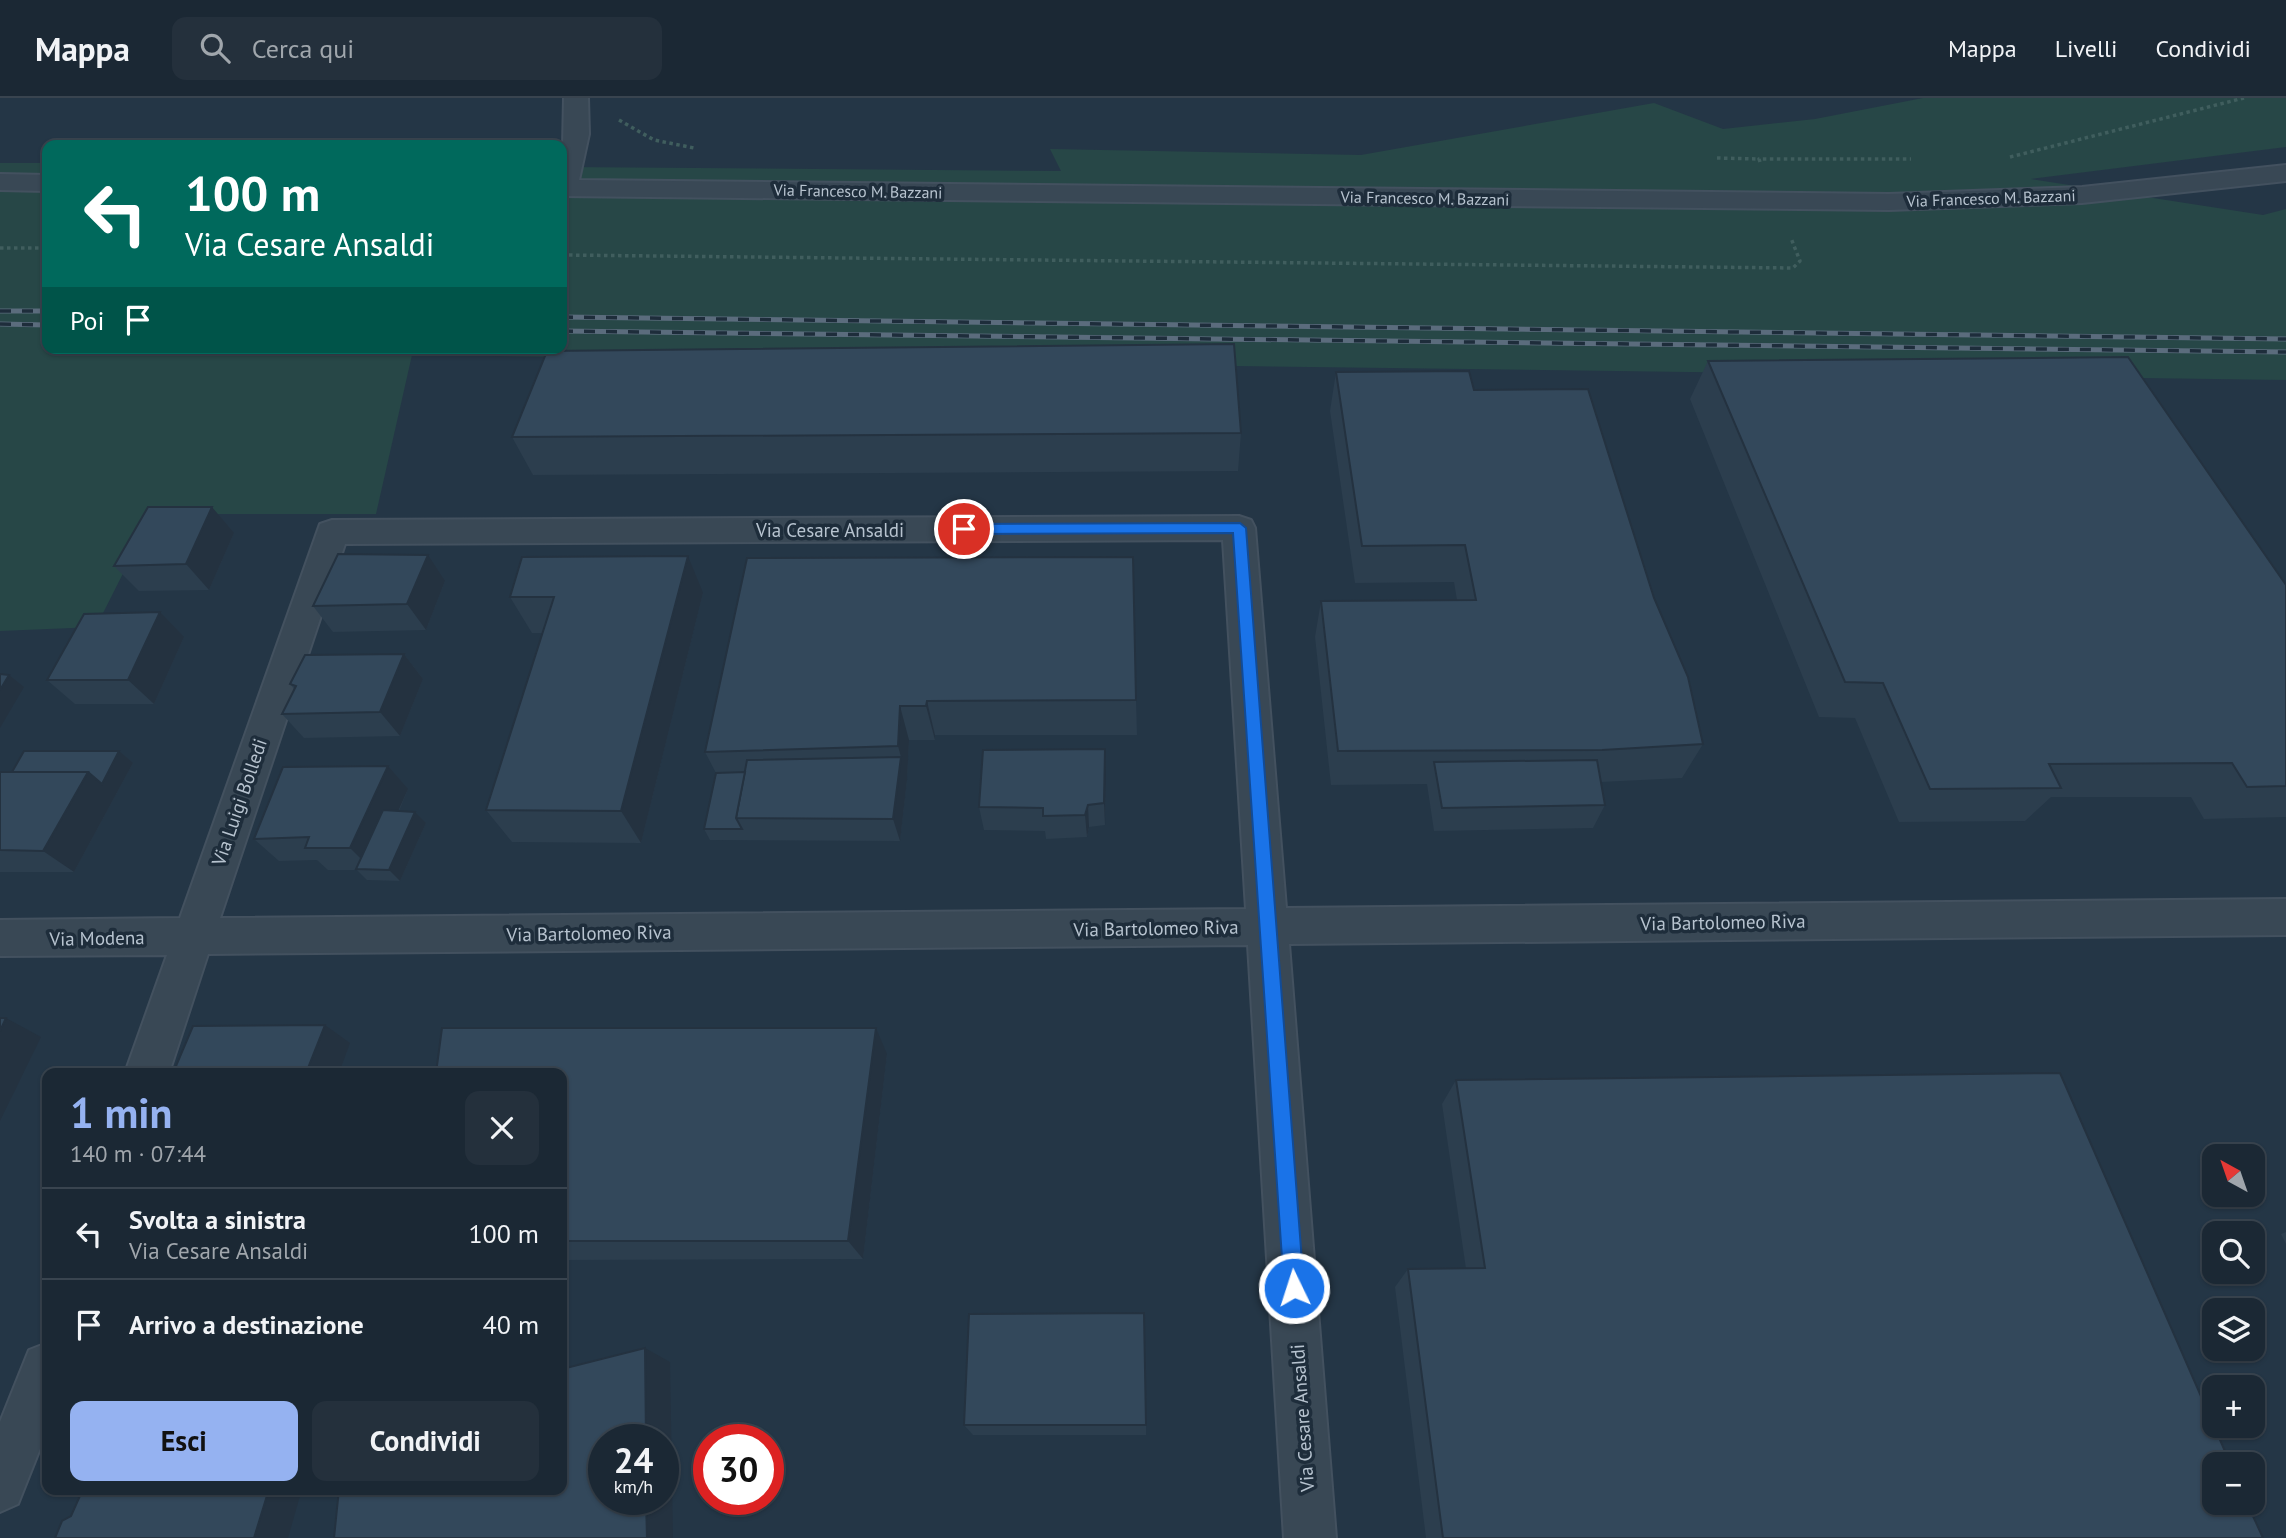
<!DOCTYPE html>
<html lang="it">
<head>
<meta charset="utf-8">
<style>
	:root { --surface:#1b2834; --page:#24303c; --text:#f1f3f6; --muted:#a0a6ac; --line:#39444f; --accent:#95b2f1 }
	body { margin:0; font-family:"PT Sans",sans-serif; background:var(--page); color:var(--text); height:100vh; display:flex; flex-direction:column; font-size:26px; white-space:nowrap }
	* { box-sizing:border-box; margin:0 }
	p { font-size:23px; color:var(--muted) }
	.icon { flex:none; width:38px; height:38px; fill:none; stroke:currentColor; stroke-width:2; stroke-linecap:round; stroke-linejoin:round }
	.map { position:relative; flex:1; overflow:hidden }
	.drawer { position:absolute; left:42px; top:970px; width:525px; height:427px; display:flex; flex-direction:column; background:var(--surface); border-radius:14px; box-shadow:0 2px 5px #0004,0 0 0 2px var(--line) }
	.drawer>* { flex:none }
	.top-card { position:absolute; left:42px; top:42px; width:525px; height:214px; border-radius:14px; box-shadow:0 2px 5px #0004,0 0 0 2px var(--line); background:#00695c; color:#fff; overflow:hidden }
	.needle { width:46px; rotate:320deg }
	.controls { position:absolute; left:2202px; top:1046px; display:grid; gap:14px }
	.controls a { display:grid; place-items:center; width:63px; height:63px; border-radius:14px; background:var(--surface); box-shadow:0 2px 5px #0004,0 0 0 2px var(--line); font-size:35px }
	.speed { position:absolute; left:588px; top:1326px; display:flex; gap:14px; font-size:35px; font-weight:700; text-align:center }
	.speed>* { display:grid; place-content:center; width:91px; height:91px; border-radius:50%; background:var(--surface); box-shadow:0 2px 5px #0004,0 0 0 2px var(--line); line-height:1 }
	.speed small { font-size:18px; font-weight:400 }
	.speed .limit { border:10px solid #d22; background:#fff; color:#111 }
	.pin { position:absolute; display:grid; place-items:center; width:60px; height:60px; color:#fff; margin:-30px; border:4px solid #fff; border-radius:50%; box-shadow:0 2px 7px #0007 }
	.me { position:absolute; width:77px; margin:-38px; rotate:356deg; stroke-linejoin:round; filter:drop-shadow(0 0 5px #0008) }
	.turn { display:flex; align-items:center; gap:24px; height:147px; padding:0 28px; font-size:32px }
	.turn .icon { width:91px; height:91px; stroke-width:2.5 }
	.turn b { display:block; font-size:49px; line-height:60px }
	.then { display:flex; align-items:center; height:66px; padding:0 28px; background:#0003; gap:14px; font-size:26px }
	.round { display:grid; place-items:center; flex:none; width:74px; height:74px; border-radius:14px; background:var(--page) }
	.head { display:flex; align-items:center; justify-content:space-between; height:119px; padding:0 28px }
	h1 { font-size:42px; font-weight:800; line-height:52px; color:var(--accent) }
	.button { display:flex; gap:14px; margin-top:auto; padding:14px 28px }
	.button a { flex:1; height:80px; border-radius:14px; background:var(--accent); color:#111; font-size:28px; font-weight:800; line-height:80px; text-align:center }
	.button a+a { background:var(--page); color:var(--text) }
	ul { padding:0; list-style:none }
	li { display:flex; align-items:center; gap:21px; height:91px; padding:0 28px; border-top:2px solid var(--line) }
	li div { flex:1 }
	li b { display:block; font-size:26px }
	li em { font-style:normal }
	header { display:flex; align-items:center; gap:42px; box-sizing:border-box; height:98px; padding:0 35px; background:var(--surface); border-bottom:2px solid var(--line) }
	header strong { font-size:33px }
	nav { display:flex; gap:38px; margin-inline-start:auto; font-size:24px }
	.search { width:490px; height:63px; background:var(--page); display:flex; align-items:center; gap:18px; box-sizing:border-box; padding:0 24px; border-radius:14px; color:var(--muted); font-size:26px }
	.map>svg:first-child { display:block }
	.green { fill:#274747 }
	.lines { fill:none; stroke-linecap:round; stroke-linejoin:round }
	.street-casing { stroke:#43515f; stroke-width:4 }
	.path { stroke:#405e5e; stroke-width:3.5; stroke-dasharray:3.5 3.5; stroke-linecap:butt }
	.street { fill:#394855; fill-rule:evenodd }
	.rail-casing { stroke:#5b6c7d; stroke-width:5 }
	.rail { stroke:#1e2d3b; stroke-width:3.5; stroke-dasharray:11; stroke-linecap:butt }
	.wall { fill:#2c3e4e }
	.shaded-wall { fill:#243240 }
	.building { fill:#33485b; stroke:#243240; stroke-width:2 }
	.route { fill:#1a73e8; stroke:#114b97; stroke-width:2 }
	.labels { text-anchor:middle; stroke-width:7; stroke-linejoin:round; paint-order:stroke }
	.far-street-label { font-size:16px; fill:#b7c3cf; stroke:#1e2d3b }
	.street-label { font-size:19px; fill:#b7c3cf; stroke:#1e2d3b }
</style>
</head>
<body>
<header>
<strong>Mappa</strong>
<div class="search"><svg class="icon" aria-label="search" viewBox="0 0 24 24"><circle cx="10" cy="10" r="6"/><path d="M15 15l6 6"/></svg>Cerca qui</div>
<nav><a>Mappa</a><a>Livelli</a><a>Condividi</a></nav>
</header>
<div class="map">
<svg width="2286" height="1440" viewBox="0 0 2286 1440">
	<rect width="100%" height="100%" fill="#243646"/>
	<path class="green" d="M1923,0H2286V49L2031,81L2263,117L2286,111V282L412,257L376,416H153L96,529L0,533V65H47V250H562V69L1061,73L1050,51L1361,57L1654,5L1723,31L1815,21Z"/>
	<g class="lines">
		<defs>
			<g id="street">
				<path d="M564,0H588L589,36L579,82L1889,96L2082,89L2286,67V83L2082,105L1889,112L562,98Z"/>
				<path d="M0,76L47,77V93L0,92Z"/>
				<path d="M1239,418L1251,422L1255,430L1286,810L2286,801V837L1289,846L1336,1440H1284L1248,847L208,856L169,975H125L167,857L0,858V822L180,820L320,426L332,422ZM1223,442L1246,811L220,820L345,446Z"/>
				<path d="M47,1245V1333L18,1406L0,1414V1324L29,1252Z"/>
			</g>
		</defs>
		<use href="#street" class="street-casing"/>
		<g class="path">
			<path d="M619,22L654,42L694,50"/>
			<path d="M2010,59L2244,0"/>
			<path d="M1717,60L1759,61"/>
			<path d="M1760,64L1759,61H1911"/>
			<path d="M0,150H47"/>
			<path d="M562,157L1793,170L1800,163L1791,140"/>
		</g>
		<use href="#street" class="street"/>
		<defs>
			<g id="rail">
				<path d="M0,213H47"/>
				<path d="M562,219L2286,241"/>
				<path d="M0,226L47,227"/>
				<path d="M562,233L2286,254"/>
			</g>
		</defs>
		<use href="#rail" class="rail-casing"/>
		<use href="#rail" class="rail"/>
	</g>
	<g class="wall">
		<path d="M1708,263L2286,487V719L2204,721L2191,699H2051L2025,723L1899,724L1855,620L1819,619L1690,301Z"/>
		<path d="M1336,274L1474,292L1654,500L1703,646L1682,680L1601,684L1605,707L1593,730L1434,733L1427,686L1331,687L1315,539L1321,503L1457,502L1454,484L1355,485L1330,313Z"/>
		<path d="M1241,335L1238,373L533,377L512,339Z"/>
		<path d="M234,435L209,492L139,493L114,468Z"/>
		<path d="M747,460L1136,602L1137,637H935V642H909L907,682L900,743L710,742L704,731L716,675L705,654Z"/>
		<path d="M445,483L426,532L333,534L313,508Z"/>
		<path d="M703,495L641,745L512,744L486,712L542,535H532L510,499Z"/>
		<path d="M184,539L154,606H75L47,582Z"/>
		<path d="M404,556L423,581L400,638L304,640L282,616L294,591L290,586Z"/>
		<path d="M1105,651L1106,674L1105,727L1089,729L1087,739L1046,741L1045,733L984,732L979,709Z"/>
		<path d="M133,665L74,774H0V674Z"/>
		<path d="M408,691L399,713L426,725L400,783L367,782L357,772H328L317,762L279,763L254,741Z"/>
		<path d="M887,956L863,1161L562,1162V975Z"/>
		<path d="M1456,982L2263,1440H1426L1395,1189L1408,1171H1466L1442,1006Z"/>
		<path d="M2286,1134V1146L2281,1136Z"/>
		<path d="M964,1327H1146V1337H973Z"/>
	</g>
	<g class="shaded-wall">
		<path d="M212,409L234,435L209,492L186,466Z"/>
		<path d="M428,457L445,483L426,532L407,506Z"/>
		<path d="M688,458L703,495L641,745L621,713Z"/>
		<path d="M160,514L184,539L154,606L128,582Z"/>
		<path d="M404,556L423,581L400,638L380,614Z"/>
		<path d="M9,577L24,589L0,630V592Z"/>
		<path d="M927,603L935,637V642L926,608Z"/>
		<path d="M900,608L909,642L907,682L900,743L893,721L901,659L898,648Z"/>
		<path d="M1105,651L1106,674L1105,727L1104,705Z"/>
		<path d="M119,653L133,665L74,774L43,753L88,674Z"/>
		<path d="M388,668L408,691L372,772L350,750Z"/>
		<path d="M1088,707L1089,729L1087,739L1085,717Z"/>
		<path d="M415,714L426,725L400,783L389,772Z"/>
		<path d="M6,920L41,939L0,1023V933Z"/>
		<path d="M325,927L350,945L339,975H306Z"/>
		<path d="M876,930L887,956L863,1161L848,1143Z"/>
		<path d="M645,1250L670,1264L673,1440H647L646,1402H663V1342H646Z"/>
		<path d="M269,1391H302L288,1440H254Z"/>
	</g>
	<g class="building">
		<path d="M1234,246L1241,335L512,339L547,253Z"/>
		<path d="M2128,259L2286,487V688L2247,689L2232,665L2049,666L2061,690L1930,691L1883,585L1845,584L1708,263Z"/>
		<path d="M1469,273L1474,292L1588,291L1654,500L1688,579L1703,646L1602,652L1338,653L1321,503L1476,502L1465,447L1362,448L1336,274Z"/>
		<path d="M148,409H212L186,466L114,468Z"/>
		<path d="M338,456L428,457L407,506L313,508Z"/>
		<path d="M688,458L621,713L486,712L554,499H510L522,459Z"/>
		<path d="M1133,459L1136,602L927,603L926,608H900L898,648L705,654L747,460Z"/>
		<path d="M160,514L128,582H47L84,516Z"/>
		<path d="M404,556L380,614L282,616L296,588L290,586L305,557Z"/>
		<path d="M0,576L9,577L0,592Z"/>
		<path d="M1105,651L1104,705L1088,707L1085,717L1043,718V710L979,709L983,652Z"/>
		<path d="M24,653H119L102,686L88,674H12Z"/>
		<path d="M901,659L893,721L736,720L747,662Z"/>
		<path d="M1597,662L1605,707L1442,710L1434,664Z"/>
		<path d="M388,668L350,750H305L309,739L254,741L283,669Z"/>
		<path d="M0,674H88L43,753L0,752Z"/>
		<path d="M745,674L736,720L742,731H704L716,675Z"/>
		<path d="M383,712L415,714L389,772L356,771Z"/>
		<path d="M0,920H6L0,933Z"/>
		<path d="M325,927L306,975H173L193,928Z"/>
		<path d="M442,930H876L848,1143H562V975H436Z"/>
		<path d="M2060,975L2231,1367H2214V1405H2247L2263,1440H1443L1408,1171L1485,1170L1456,982Z"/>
		<path d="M1144,1215L1146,1327H964L969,1216Z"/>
		<path d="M645,1250L646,1342H604V1402H646L647,1440H334L339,1391H562V1271Z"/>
		<path d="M83,1391H269L254,1440H55L62,1423L71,1418Z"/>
	</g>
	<path class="route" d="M1240,425L1246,430L1304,1190L1301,1197L1294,1200L1287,1197L1284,1190L1233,435L964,436L957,431L964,426Z"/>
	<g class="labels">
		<g class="far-street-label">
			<text transform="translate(858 93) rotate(1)" y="6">Via Francesco M. Bazzani</text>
			<text transform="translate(1425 100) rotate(1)" y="6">Via Francesco M. Bazzani</text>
			<text transform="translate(1991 100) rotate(-2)" y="6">Via Francesco M. Bazzani</text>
		</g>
		<g class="street-label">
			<text x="830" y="439">Via Cesare Ansaldi</text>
			<text transform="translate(239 704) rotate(-71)" y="7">Via Luigi Bolledi</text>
			<text transform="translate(1723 824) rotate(-1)" y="7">Via Bartolomeo Riva</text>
			<text transform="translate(1156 830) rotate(-1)" y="7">Via Bartolomeo Riva</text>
			<text transform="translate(589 835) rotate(-1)" y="7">Via Bartolomeo Riva</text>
			<text transform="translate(97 840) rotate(-1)" y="7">Via Modena</text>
			<text transform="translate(1302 1320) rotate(-94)" y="7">Via Cesare Ansaldi</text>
		</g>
	</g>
</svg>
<div class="controls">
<a><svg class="needle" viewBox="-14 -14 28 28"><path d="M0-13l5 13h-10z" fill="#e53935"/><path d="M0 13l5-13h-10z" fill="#a0a6ac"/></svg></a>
<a><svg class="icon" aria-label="search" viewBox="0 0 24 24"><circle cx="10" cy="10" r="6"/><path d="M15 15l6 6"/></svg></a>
<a><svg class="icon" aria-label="layers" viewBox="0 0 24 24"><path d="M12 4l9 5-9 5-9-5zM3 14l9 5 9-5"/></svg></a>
<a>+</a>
<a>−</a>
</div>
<div class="speed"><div>24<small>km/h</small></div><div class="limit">30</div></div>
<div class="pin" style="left:964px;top:431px;background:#d93025"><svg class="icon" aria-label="arrive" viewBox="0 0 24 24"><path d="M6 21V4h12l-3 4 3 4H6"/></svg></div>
<svg class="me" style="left:1294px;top:1190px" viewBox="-20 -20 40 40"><circle r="17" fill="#1a73e8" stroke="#fff" stroke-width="3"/><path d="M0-11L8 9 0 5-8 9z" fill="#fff"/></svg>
<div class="top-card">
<div class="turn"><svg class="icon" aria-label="left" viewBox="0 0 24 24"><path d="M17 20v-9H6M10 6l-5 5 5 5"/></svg><div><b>100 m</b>Via Cesare Ansaldi</div></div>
<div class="then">Poi<svg class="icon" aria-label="arrive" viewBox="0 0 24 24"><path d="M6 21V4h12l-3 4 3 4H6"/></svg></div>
</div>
<section class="drawer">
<div class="head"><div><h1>1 min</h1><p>140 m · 07:44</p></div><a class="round"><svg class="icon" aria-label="close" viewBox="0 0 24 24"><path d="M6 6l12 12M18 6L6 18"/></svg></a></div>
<ul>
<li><svg class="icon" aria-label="left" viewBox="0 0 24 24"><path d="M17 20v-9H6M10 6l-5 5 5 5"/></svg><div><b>Svolta a sinistra</b><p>Via Cesare Ansaldi</p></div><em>100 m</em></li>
<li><svg class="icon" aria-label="arrive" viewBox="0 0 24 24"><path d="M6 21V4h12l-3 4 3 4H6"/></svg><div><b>Arrivo a destinazione</b></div><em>40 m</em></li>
</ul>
<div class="button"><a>Esci</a><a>Condividi</a></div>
</section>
</div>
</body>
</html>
